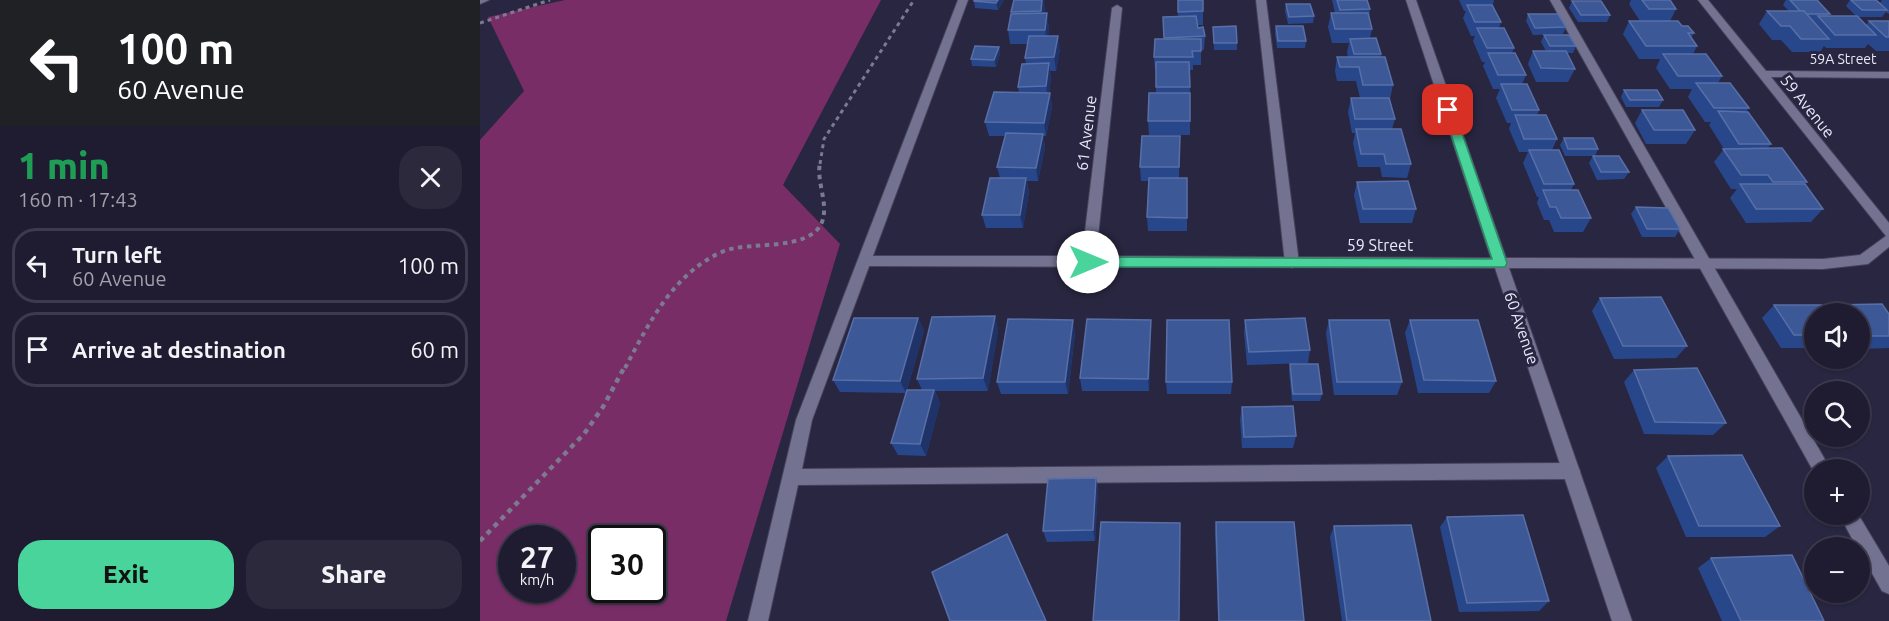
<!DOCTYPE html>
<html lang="en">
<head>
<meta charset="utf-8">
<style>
	:root { --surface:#1f1c31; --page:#2c293d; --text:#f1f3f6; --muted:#a1a1ab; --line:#3c3a4d; --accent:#49d49c }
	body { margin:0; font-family:Ubuntu,sans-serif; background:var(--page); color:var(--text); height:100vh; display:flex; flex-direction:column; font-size:22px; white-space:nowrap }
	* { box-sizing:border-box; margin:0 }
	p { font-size:20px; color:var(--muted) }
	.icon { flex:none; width:33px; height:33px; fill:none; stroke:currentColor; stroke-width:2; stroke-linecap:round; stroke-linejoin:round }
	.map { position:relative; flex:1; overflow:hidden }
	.details { display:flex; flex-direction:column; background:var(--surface); width:480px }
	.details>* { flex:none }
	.top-card { background:#202124; color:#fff; overflow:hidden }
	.fabs { position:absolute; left:1324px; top:303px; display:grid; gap:12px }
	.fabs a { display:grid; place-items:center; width:66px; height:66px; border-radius:50%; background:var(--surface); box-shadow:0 2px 4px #0004,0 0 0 2px var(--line); font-size:30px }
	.speed { position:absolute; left:18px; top:525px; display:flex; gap:12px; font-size:30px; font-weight:700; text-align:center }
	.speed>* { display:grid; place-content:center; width:78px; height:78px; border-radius:50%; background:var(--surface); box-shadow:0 2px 4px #0004,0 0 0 2px var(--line); line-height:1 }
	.speed small { font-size:15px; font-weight:400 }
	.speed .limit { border:3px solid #111; border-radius:9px; background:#fff; color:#111 }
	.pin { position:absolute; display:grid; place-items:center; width:51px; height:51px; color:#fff; margin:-26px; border-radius:12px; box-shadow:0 3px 9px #0006 }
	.me { position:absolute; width:66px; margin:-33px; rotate:90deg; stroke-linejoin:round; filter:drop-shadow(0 0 4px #0008) }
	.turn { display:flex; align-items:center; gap:21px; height:126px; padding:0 18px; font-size:27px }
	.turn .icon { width:78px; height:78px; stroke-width:2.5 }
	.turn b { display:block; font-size:42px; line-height:51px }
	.round { display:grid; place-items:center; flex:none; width:63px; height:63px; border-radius:24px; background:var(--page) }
	.headline { display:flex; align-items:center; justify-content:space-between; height:102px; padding:0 18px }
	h1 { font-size:36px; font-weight:800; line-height:45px; color:#1e9e55 }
	.cta { display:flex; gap:12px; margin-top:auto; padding:12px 18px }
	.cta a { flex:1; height:69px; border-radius:24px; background:var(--accent); color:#111; font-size:24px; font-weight:800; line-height:69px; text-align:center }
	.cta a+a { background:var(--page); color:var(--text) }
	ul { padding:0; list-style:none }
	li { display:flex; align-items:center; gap:18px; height:75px; margin:0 12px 9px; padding:0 6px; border:3px solid var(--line); border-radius:24px }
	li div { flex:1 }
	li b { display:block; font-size:22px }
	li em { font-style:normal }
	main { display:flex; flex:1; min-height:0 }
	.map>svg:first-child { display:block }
	.forest { fill:#782d66; fill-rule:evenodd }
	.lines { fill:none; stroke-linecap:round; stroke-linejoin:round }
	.lane-casing { stroke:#46425a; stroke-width:2 }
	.street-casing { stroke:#46425a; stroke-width:2 }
	.secondary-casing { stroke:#46425a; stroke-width:2 }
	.path-far2 { stroke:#7c7a91; stroke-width:3; stroke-dasharray:4 4; stroke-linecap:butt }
	.path-far1 { stroke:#7c7a91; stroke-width:4; stroke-dasharray:4.5 4.5; stroke-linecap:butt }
	.path { stroke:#7c7a91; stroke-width:4.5; stroke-dasharray:5 5; stroke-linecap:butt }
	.lane { fill:#747291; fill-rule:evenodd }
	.street { fill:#747291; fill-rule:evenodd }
	.secondary { fill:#747291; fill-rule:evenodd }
	.wall { fill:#28478b }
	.shaded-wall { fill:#203369 }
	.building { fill:#3d5897; stroke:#586fa7; stroke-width:1.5 }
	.route { fill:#49d49c; stroke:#2f8a65; stroke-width:1.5 }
	.labels { text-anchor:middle; stroke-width:6; stroke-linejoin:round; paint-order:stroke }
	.far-street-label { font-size:14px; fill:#e9e8fa; stroke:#292641 }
	.street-label { font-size:16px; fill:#e9e8fa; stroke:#292641 }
</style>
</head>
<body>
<main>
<section class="details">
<div class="top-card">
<div class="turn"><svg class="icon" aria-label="left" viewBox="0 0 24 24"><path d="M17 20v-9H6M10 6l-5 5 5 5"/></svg><div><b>100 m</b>60 Avenue</div></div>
</div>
<div class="headline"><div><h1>1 min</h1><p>160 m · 17:43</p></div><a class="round"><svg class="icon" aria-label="close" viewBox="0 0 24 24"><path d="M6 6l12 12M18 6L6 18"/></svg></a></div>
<ul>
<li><svg class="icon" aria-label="left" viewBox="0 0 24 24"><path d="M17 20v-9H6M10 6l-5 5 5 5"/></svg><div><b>Turn left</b><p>60 Avenue</p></div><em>100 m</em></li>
<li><svg class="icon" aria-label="arrive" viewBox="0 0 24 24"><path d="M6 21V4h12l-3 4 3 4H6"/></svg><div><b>Arrive at destination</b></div><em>60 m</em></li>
</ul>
<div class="cta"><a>Exit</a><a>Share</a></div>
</section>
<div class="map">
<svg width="1409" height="621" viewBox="0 0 1409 621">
	<rect width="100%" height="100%" fill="#292641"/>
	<path class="forest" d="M85,0H401L303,185L360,244L246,621H0V140L44,91L8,17ZM32,538H82V590H32ZM122,538H172V590H122Z"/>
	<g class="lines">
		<defs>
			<g id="lane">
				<path d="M478,0H488L332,420L322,469L1091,463L1097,465L1100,471L1097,477L1091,479L318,485L288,621H268L316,420Z"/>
				<path d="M776,0H786L819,263L812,268L805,263Z"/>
				<path d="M1070,0H1080L1351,470H1335V474Z"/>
				<path d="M1359,514H1378L1409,566V594L1402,591L1380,552V548H1377Z"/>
			</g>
			<path id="street" d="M926,0H936L1026,258L1343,259L1380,255L1406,236L1218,0H1228L1286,71L1409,72V78L1291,77L1409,223V247L1388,264L1343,269L1029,268L1152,621H1132L1015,268L385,266L378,261L385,256H602L632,8L637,5L642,8L616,256L1011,258Z"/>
			<path id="secondary" d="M0,0H9L0,4Z"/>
		</defs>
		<use href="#lane" class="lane-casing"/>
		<use href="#street" class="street-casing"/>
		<use href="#secondary" class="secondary-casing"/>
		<g class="path-far2">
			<path d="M0,23L70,0"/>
			<path d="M340,164L344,139L434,0"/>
		</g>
		<path class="path-far1" d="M145,368C169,323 194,272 244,251C269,241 330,252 342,222C349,203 336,182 340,163"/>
		<path class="path" d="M0,541L104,434L123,407L145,366"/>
		<use href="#lane" class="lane"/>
		<use href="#street" class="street"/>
		<use href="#secondary" class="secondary"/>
	</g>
	<g class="wall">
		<path d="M524,0L518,10L495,8L494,1Z"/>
		<path d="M698,0L723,11V25H718V28L725,36L724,50H721V65H713V70H710V135H669L668,121L676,93V70H675L674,57L684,39L683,17L698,16Z"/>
		<path d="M852,0H887L890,9L889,17L892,29L890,38L901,54V57L913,85L910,99L915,119L912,129L931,164L927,178L902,177L900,167H878L873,143L875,133H872L868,112L871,98H880L876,81H857L855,71L857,57H868L867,52L869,43H852L848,27L851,13H855Z"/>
		<path d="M979,0H1014L1013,5L1021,22L1019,28L1034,48L1032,53L1046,75L1042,84L1059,110L1057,115L1077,139L1072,150L1094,184L1091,190L1111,218L1103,232H1074L1069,220H1064L1057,203L1059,197H1057L1043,163L1048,152H1039L1029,129L1031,123H1027L1016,98L1020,89H1013L1003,66L1005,62H1002L993,41L995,36H991L983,18L986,11H984Z"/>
		<path d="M1151,0H1190L1196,9L1190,21L1202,26L1214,33L1211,38L1217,46L1213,54L1242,76L1238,83L1269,108L1266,112L1291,144L1288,148L1327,182L1325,184L1343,209L1331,222L1266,223L1250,198L1257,189H1251L1234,162L1244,149L1229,125L1231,122H1225L1208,97L1212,89H1190L1176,68L1180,59H1159L1143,34L1149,21H1160L1149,4Z"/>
		<path d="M1306,0H1337L1350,14L1348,16H1376L1366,6L1370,0H1396L1400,3L1402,0H1409V14L1406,12L1402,17H1379L1386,25L1389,21H1409V51H1396L1388,44L1385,48H1346L1344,46L1340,52H1312L1301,40H1292L1279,24L1287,11H1309L1303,5Z"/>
		<path d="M1092,1L1130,15L1127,22H1098L1089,8Z"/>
		<path d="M806,4L834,16L833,23L808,24L805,11Z"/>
		<path d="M565,7L564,13L569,27L568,36L580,49L576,71H570L571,77L569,93H570L572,107L566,136H563L565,148L558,181H547L549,192L543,228H506L502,215L520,178L517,167L526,136H509L505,122L539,93L538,87L546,64L545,58L548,44H530L528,30L532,14L531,12Z"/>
		<path d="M1048,14L1086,27L1083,34L1053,35L1046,21Z"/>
		<path d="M796,26L826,41L825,48H797L795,33Z"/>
		<path d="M733,27L757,43V50H734Z"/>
		<path d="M1064,35L1096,46L1093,53H1087L1095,69L1088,82H1056L1048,64L1053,51H1066L1061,42Z"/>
		<path d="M519,47L520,54L516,67L492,66L491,59Z"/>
		<path d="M1144,90L1183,100L1179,107H1146L1141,97Z"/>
		<path d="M1162,110L1215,130L1206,144H1166L1155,123Z"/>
		<path d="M700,136L699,178L707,179V231H668L667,217L669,181H661L660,167Z"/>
		<path d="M1084,138L1118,149L1115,156L1149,172L1144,179L1117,180L1109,163L1113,156H1085L1080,145Z"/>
		<path d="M877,182L936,209L932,223H880L874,195Z"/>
		<path d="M1156,207L1200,229L1195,237H1162L1151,214Z"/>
		<path d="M1120,298L1207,346L1196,358L1134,359L1112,311Z"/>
		<path d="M1294,305L1347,310L1352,305L1409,314V348L1380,349V314H1335V348H1301L1282,318Z"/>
		<path d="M515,316L518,330L508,391H455L460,403L446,456L418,455L411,443L426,393L360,392L353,380L438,318L444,331L427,390H442L437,379Z"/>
		<path d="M671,320V333L669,391H602L600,378Z"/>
		<path d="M765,320L830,350L828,363L767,365L764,333Z"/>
		<path d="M849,320L922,382L917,395H854L846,333Z"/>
		<path d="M930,320L1016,381L1009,393H938L925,333Z"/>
		<path d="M595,333L588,394H521L517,382Z"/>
		<path d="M810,364L842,394L840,401H812L809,371Z"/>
		<path d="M1154,370L1246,423L1233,435L1164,434L1144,382Z"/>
		<path d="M686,382H752L751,394H687Z"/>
		<path d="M762,407L816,436L813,448H762L760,419Z"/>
		<path d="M1188,456L1300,526L1285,537H1206L1176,468Z"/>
		<path d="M616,478L618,489L615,541L567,542L563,531Z"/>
		<path d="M967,517L1069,601L1059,611L979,612L960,527Z"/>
		<path d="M736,522L824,621H738L735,533Z"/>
		<path d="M854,526L951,621H862L850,537Z"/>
		<path d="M1231,558L1344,621H1242L1218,568Z"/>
	</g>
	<g class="shaded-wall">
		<path d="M518,0H524L518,10L516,3Z"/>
		<path d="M561,0H564L565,7L563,25L561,11Z"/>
		<path d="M567,13L569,27L567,43L565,30Z"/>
		<path d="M578,36L580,49L576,71L574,57Z"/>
		<path d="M519,47L520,54L516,67L514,60Z"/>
		<path d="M569,63L571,77L568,100L566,86Z"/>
		<path d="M570,93L572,107L566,136L564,123Z"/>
		<path d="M563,134L565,148L558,181L556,168Z"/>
		<path d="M546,178L549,192L543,228L540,215Z"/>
		<path d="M515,316L518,330L508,391L503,378Z"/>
		<path d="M438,318L444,331L426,393L420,381Z"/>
		<path d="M593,320L595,333L588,394L585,382Z"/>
		<path d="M671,320V333L669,391L668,379Z"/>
		<path d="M454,390L460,403L446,456L440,444Z"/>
		<path d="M616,478L618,489L615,541L613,530Z"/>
	</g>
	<g class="building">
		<path d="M494,0H518L516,3L494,1Z"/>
		<path d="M534,0H562L561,11L531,12Z"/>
		<path d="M698,0H723V11L698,12Z"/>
		<path d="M857,0H887L890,9L860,10Z"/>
		<path d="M1162,0H1190L1196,9H1169Z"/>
		<path d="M1310,0H1337L1350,14H1326L1324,11H1320Z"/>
		<path d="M1371,0H1396L1407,10H1382Z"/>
		<path d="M1092,1H1121L1130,15H1101Z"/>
		<path d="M806,4H830L834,16L809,17Z"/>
		<path d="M987,5H1012L1021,22H995Z"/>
		<path d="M1287,11H1324L1349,39H1321L1310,26H1301Z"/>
		<path d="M567,13L565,30H528L531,14Z"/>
		<path d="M851,13H888L892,29H855Z"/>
		<path d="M1048,14H1078L1086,27L1055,28Z"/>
		<path d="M716,16L718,28L723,27L725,36L684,38L683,17Z"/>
		<path d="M1338,16H1377L1396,35H1355Z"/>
		<path d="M1149,21H1198L1202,26H1208L1214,33H1208L1217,46H1166Z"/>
		<path d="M1389,21H1409V37H1406Z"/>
		<path d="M756,26L757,43H734L733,27Z"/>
		<path d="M796,26H823L826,41H798Z"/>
		<path d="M997,28H1024L1034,48H1007Z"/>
		<path d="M1064,35H1089L1096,46H1070Z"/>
		<path d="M549,36H578L574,57L545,58Z"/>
		<path d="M896,38L901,54H874L870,39Z"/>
		<path d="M675,39H721V51H712L713,57H674Z"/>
		<path d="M495,46L519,47L514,60L491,59Z"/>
		<path d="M1053,51H1086L1095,69L1061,68Z"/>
		<path d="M1008,53H1035L1046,75H1018Z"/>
		<path d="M1183,54H1226L1242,76H1198Z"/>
		<path d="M857,57H905L913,85H883L879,67H860Z"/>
		<path d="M676,62H709L710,87H676Z"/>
		<path d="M569,63L566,86L538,87L542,64Z"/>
		<path d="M1216,83H1250L1269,108H1234Z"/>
		<path d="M1021,84H1047L1059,110H1032Z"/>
		<path d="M1144,90H1177L1183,100H1150Z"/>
		<path d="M514,92L570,93L564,123L505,122Z"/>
		<path d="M669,93H710V121H668Z"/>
		<path d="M871,98H909L915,119H875Z"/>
		<path d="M1162,110H1203L1215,130H1174Z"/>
		<path d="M1238,111L1268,112L1291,144H1259Z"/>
		<path d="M1035,115H1066L1077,139H1044Z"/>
		<path d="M876,129H921L931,164H906L904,154H881Z"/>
		<path d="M526,133L563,134L556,168L517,167Z"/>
		<path d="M662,136H700L699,167H660Z"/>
		<path d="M1084,138H1113L1118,149H1088Z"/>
		<path d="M1302,148L1327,182H1293L1288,175H1261L1243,149Z"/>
		<path d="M1049,150H1079L1094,184H1064Z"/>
		<path d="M1113,156H1139L1149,172H1121Z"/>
		<path d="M510,178H546L540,215H502Z"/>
		<path d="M669,178H707V218L667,217Z"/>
		<path d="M928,181L936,209H883L877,182Z"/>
		<path d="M1260,184H1325L1343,209H1276Z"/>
		<path d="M1063,190H1098L1111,218H1081L1076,207H1070Z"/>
		<path d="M1156,207L1188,208L1200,229H1167Z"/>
		<path d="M1181,297L1207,346H1143L1120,298Z"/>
		<path d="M1402,304L1409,314V336H1380V314H1358L1352,305Z"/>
		<path d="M1294,305H1343L1349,314H1335V335H1314Z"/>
		<path d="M515,316L503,378L437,379L452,317Z"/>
		<path d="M374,318H438L420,381L353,380Z"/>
		<path d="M825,318L830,350L769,352L765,320Z"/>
		<path d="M528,319L593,320L585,382H517Z"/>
		<path d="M607,319L671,320L668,379L600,378Z"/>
		<path d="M687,320H749L752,382H686Z"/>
		<path d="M849,320H909L922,382H857Z"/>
		<path d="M930,320H998L1016,381L944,380Z"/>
		<path d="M810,364H838L842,394H813Z"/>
		<path d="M1217,368L1246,423L1175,422L1154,370Z"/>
		<path d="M427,390H454L440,444L411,443Z"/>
		<path d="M813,406L816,436L764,437L762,407Z"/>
		<path d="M1262,455L1300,526H1219L1188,456Z"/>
		<path d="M616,478L613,530L563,531L568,479Z"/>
		<path d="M1043,515L1069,601L987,603L967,517Z"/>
		<path d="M621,522L700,523L699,621H613Z"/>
		<path d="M736,522H814L824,621H739Z"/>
		<path d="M931,525L951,621H867L854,526Z"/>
		<path d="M527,534L566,621H470L452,572Z"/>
		<path d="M1312,555L1344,621H1261L1231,558Z"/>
	</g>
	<path class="route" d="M968,106L974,110L1027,263L1025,267H608L601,262L608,257L1012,259L963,110Z"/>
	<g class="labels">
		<g class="far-street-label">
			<text x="1363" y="64">59A Street</text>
		</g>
		<g class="street-label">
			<text transform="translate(1328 106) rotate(51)" y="6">59 Avenue</text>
			<text transform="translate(606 133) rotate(-83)" y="6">61 Avenue</text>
			<text x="900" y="251">59 Street</text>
			<text transform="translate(1042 328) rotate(71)" y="6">60 Avenue</text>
		</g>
	</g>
</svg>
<div class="fabs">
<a><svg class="icon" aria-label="sound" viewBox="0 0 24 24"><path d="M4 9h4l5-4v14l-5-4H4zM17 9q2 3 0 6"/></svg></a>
<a><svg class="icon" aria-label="search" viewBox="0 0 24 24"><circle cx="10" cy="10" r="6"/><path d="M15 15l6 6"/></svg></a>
<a>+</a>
<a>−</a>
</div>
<div class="speed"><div>27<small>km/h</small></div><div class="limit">30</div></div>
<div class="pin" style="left:968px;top:110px;background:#d93025"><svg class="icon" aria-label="arrive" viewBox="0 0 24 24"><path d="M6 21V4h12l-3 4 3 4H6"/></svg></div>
<svg class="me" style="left:608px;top:262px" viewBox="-20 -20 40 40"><circle r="19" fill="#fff"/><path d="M0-13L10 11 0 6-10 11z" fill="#49d49c"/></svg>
</div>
</main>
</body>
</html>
